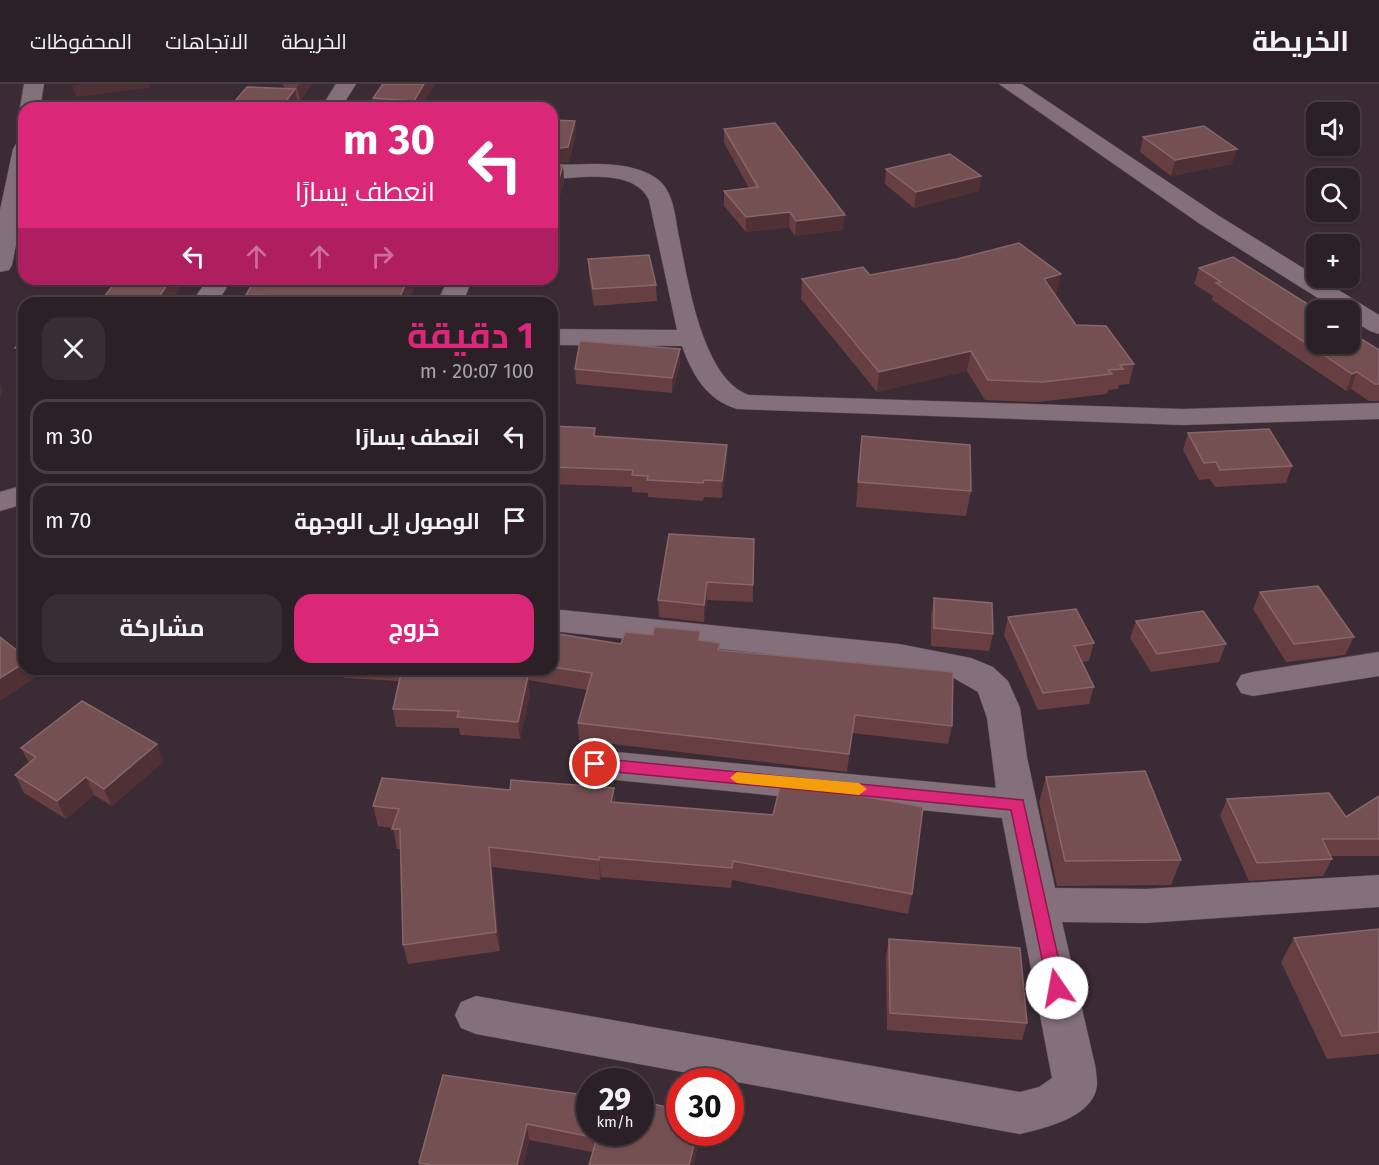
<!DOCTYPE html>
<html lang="ar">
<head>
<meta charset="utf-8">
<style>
	:root { --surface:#2c2027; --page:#382d33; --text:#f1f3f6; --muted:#a6a3a7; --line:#483e44; --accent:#db2777 }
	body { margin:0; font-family:"Fira Sans",Cairo,sans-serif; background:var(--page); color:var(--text); direction:rtl; height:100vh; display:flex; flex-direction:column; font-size:22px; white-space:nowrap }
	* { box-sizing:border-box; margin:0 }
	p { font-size:20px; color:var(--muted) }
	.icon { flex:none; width:33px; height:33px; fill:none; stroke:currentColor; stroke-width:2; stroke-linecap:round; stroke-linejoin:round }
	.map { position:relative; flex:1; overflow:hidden; direction:ltr }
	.details { position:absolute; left:18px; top:213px; width:540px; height:378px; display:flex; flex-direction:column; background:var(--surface); border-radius:18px; box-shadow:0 2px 4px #0004,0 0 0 2px var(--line); direction:rtl }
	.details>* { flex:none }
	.hud { position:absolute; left:18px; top:18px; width:540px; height:183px; border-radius:18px; box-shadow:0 2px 4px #0004,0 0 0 2px var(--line); direction:rtl; background:#db2777; color:#fff; overflow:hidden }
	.fabs { position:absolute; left:1306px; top:18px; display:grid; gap:12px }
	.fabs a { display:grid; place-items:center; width:54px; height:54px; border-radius:12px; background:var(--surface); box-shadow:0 2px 4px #0004,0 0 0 2px var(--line); font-size:30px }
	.speed { position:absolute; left:576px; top:984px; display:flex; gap:12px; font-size:30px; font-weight:700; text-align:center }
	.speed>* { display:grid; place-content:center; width:78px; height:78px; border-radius:50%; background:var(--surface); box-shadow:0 2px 4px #0004,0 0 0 2px var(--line); line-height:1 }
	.speed small { font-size:15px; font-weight:400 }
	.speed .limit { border:9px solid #d22; background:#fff; color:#111 }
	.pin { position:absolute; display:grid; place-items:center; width:51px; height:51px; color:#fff; margin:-26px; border:3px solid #fff; border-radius:50%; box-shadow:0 2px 6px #0007 }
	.me { position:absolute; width:66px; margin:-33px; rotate:348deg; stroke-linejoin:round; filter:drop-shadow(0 0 4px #0008) }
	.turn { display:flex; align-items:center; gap:21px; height:126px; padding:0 24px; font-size:27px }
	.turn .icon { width:78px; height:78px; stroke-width:2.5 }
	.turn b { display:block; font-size:42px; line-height:51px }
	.lanes { display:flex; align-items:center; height:57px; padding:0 24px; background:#0003; justify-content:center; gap:30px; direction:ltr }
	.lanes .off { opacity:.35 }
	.round { display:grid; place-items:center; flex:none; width:63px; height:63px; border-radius:18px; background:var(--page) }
	.head { display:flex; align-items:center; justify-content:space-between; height:102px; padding:0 24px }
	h1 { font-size:36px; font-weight:700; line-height:45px; color:var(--accent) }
	.cta { display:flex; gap:12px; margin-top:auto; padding:12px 24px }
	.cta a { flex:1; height:69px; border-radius:18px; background:var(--accent); color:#fff; font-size:24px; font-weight:700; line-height:69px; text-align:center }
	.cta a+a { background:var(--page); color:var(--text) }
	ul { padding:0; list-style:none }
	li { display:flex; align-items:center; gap:18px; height:75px; margin:0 12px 9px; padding:0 12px; border:3px solid var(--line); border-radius:18px }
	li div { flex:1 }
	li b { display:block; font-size:22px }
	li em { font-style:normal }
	header { display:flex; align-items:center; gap:36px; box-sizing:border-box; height:84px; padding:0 30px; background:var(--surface); border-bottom:2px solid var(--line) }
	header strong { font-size:28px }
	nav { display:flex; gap:33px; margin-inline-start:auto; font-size:21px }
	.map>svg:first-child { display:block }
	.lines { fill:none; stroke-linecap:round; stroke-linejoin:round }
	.street-casing { stroke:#564850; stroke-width:1 }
	.street { fill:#83707b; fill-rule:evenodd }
	.wall { fill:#673f42 }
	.shaded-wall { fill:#4f3035 }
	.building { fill:#755053; stroke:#87666a; stroke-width:1.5 }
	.route { fill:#db2777; stroke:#8e194d; stroke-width:1.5 }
	.slow { fill:#f59e0b }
</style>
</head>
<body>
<header>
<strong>الخريطة</strong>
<nav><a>الخريطة</a><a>الاتجاهات</a><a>المحفوظات</a></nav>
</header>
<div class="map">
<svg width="1379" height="1081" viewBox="0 0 1379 1081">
	<rect width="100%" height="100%" fill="#3b2b34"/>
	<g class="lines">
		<defs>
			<g id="street">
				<path d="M24,0H44L40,24H24V29L20,24Z"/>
				<path d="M336,0H356L341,24H321Z"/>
				<path d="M999,0H1022L1216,130L1379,231V250L1370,247L1350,235V226H1337L1200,140Z"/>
				<path d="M24,59V120L12,181L9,186L0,188V126L13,65L16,60Z"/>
				<path d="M552,81C584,81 628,75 656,94C674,106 675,133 679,153C688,196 702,295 749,311L1183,325L1379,319V335L1183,341L737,325C706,315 693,292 682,262L552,261V245L677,246L649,116C634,84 581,94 552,95Z"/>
				<path d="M208,195H232L217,219H191Z"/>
				<path d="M448,195H472L463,219H437Z"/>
				<path d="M24,401V420L0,427V408Z"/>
				<path d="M552,525L899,560L971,574L993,583L1008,597L1020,624L1027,673L1055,804L1146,805L1379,791V823L1146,839L1062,838L1095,981C1096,987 1097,994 1097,1000C1095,1033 1045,1044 1020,1050L476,950L461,944L455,931L461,918L476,912L1020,1008L1039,1003L1052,994L1002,734L595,694L582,690L577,680L582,670L595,666L996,704L987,634L978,608L952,593L899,584L552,547Z"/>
				<path d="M1379,568V592L1253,612L1241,609L1236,600L1241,591L1253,588Z"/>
			</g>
		</defs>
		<use href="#street" class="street-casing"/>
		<use href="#street" class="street"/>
	</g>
	<g class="wall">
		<path d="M282,0H312L300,17L297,15L298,20Z"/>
		<path d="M383,0H435L420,24H375L373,14Z"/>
		<path d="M724,45L843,146L795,152L789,143L746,148L724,122V107L749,104L724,59Z"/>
		<path d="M1143,53L1232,80L1171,92L1140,68Z"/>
		<path d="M552,81H563L564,97L554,131H552Z"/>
		<path d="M886,85L981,92L979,107L914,124L885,100Z"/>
		<path d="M588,175L656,201L657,217L594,222L589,191Z"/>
		<path d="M1199,184L1379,266V317H1369L1351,305L1346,307L1212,216L1213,212L1194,200Z"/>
		<path d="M870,191L1057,209L1054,210L1076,241L1134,280L1129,300L1119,301L1118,305L1108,306L1107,310L1038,318L985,316L967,287L877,308L801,215L802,195Z"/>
		<path d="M255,195L408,219H248L246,211Z"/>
		<path d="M24,254V281H22L15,264Z"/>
		<path d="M680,265V280L672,309L576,300L575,285Z"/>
		<path d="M552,342L596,352L727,378L722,414L704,413L703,417L648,413V409L632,408V403L552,400Z"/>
		<path d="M1188,349L1292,382L1286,399L1215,403L1210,395L1199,396L1183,366Z"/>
		<path d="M862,352L971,407L966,432L856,423Z"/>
		<path d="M669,450L753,501V518L707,516L704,538L659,533L658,516Z"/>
		<path d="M1260,508L1354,553L1345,571L1286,578L1253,525Z"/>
		<path d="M934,514L993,550L989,567L931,562V532Z"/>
		<path d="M1008,533L1094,559L1089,577L1082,578L1094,603L1089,620L1038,626L1004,551Z"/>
		<path d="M1136,537L1226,560L1219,578L1151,588L1130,554Z"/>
		<path d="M552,549L621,560L700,557L720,566L952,642L948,660L852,649L847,688L579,656L578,639L587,606L528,596L530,610L520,655L460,651L459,644L396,643L393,625L399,597L344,594L341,585H456L455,590L520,592L519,585H552Z"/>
		<path d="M21,664L164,677L112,722L94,711L66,735L24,709L15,691L29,679Z"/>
		<path d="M1046,693L1181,776L1171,801L1057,802L1039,718Z"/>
		<path d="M614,704L615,719L773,731L844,709L912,810L908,830L732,796L731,804L601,793L600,796L492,783L500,867L408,880L403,861L401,765H397L393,744L378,742L373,722L510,706Z"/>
		<path d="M1379,712V772H1330L1332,775L1323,792L1249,797L1220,732L1227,715L1346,733Z"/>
		<path d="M1379,845V970L1327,975L1281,878L1294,854Z"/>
		<path d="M889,855L1027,939L1022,956L887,946L886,872Z"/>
		<path d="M443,991L680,1048H701L693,1081L592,1068L529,1056L523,1081H419V1079Z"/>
	</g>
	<g class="shaded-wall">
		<path d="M81,0H149V4L76,13L72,1Z"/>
		<path d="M299,0H312L300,17L297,3Z"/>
		<path d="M424,0H435L420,24H415L414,17Z"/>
		<path d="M295,5L298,20L295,24H281Z"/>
		<path d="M575,37L576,52L569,78L552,81V65Z"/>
		<path d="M1237,65L1232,80L1171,92L1175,76Z"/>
		<path d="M563,81L564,97L554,131L553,115Z"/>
		<path d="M981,92L979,107L914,124L916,108Z"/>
		<path d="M790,128L789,143L746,148V133Z"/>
		<path d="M845,131L843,146L795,152L796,137Z"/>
		<path d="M1061,190L1057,209L1040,214L1044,195Z"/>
		<path d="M171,195H181L183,200L170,219H155Z"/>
		<path d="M408,195H418L408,219H397Z"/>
		<path d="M680,265V280L672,309V294Z"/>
		<path d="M971,267L967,287L877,308L879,288Z"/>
		<path d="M1357,288L1351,305L1346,307L1352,290Z"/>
		<path d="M0,299L3,306L0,314Z"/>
		<path d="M727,361V378L722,414V397Z"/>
		<path d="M707,498V516L704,538V521Z"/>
		<path d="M24,579V585H33L36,593L0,617V594Z"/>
		<path d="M449,585H456L451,608L448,590Z"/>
		<path d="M528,592L530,610L520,655L518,638Z"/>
		<path d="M157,660L164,677L112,722L104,705Z"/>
		<path d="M86,693L94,711L66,735L57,717Z"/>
		<path d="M614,704L615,724L611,718Z"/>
		<path d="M489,763L492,783L500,867L496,848Z"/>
		<path d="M599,773L601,793L600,796L599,776Z"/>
		<path d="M527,1040L529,1056L523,1081H517Z"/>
		<path d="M697,1048H701L693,1081H689Z"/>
	</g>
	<g class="building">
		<path d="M383,0H424L414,17L373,14Z"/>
		<path d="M247,3L295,5L281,24H229Z"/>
		<path d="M552,36L575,37L568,63L552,65Z"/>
		<path d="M775,39L845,131L796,137L790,128L746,133L724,107L758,103L724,45Z"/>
		<path d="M1204,42L1237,65L1175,76L1143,53Z"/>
		<path d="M950,70L981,92L916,108L886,85Z"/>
		<path d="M552,81H563L553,115H552Z"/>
		<path d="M1019,159L1061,190L1044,195L1076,241L1106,242L1134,280L1120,281L1123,285L1108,286L1112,290L1043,298L988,296L971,267L879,288L802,195L863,183L870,191L957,175Z"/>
		<path d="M649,171L656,201L593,205L588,175Z"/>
		<path d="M1233,173L1317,226V260H1350V248L1379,266V300H1375L1357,288L1352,290L1216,199L1221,198L1199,184Z"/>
		<path d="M117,195H171L155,219H100Z"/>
		<path d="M255,195H408L397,219H316L319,213L246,211Z"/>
		<path d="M24,254V265L15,264Z"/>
		<path d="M580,257L680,265L672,294L575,285Z"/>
		<path d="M552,342L595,344L594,352L727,361L722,397L704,396L703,399L647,396L648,392L632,391L633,386L552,383Z"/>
		<path d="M1269,345L1292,382L1220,386L1216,378L1204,379L1188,349Z"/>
		<path d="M862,352L970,361L971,407L858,398Z"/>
		<path d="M669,450L754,455L753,501L707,498L704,521L658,516Z"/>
		<path d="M1318,502L1354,553L1294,560L1260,508Z"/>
		<path d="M934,514L992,519L993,550L934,544Z"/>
		<path d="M1076,525L1094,559L1074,562L1094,603L1043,609L1008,533Z"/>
		<path d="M1203,527L1226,560L1157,570L1136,537Z"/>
		<path d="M654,543L700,547L699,556L720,559L718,566L953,588L952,642L855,631L849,670L578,639L592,589L552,583V549L621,560L625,548L653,551Z"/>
		<path d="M0,553L24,572V579L0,594Z"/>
		<path d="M402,585H449L448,590L528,592L518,638L457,633L459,627L393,625Z"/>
		<path d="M82,617L157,660L104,705L86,693L57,717L15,691L36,673L21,664Z"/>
		<path d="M1145,687L1181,776L1065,777L1046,693Z"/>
		<path d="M382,694L510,706L511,696L614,704L611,718L773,731L782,694L845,700L844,709L923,723L912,810L733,777L732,784L599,773V776L489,763L496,848L403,861L400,745H392L399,725L373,722Z"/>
		<path d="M1329,709L1346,733L1379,712V755H1322L1332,775L1257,779L1227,715Z"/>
		<path d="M1379,845V948L1342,952L1294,854Z"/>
		<path d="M889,855L1020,864L1027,939L890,929Z"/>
		<path d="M443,991L584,1011L586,1005L590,1006V1048H640V1017L680,1026V1048H697L689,1081H589L597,1054L527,1040L517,1081H433L419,1079Z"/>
	</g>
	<path class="route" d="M595,674L1023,716L1065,904L1063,910L1057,912L1051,910L1048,904L1011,726L595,686L588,680Z"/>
	<path class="slow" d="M737,688L859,699L867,705L859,711L737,699L730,694Z"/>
</svg>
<div class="fabs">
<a><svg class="icon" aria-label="sound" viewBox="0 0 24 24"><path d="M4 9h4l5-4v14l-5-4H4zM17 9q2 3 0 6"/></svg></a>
<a><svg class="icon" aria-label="search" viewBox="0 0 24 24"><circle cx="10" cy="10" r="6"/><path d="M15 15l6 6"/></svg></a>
<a>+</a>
<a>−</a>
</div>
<div class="speed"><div>29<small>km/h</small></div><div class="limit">30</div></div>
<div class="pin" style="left:595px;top:680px;background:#d93025"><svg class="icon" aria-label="arrive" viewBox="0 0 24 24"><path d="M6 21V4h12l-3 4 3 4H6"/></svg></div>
<svg class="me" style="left:1057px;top:904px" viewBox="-20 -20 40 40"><circle r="19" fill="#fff"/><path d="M0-13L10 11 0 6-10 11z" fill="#db2777"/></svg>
<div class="hud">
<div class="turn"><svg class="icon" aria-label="left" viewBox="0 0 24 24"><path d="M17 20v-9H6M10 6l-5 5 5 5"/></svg><div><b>30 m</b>انعطف يسارًا</div></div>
<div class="lanes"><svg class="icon" aria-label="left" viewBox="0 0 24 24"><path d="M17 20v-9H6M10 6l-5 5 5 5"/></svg><svg class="icon off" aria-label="ahead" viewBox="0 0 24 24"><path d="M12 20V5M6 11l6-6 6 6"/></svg><svg class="icon off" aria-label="ahead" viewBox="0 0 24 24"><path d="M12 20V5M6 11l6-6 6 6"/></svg><svg class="icon off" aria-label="right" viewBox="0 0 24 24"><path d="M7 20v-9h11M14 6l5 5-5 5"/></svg></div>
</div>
<section class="details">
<div class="head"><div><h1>1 دقيقة</h1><p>100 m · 20:07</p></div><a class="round"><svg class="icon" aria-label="close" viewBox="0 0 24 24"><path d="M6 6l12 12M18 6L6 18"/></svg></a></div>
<ul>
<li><svg class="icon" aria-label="left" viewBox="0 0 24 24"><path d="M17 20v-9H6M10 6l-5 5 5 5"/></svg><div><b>انعطف يسارًا</b></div><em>30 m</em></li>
<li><svg class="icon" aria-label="arrive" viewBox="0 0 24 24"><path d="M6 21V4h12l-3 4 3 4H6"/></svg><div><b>الوصول إلى الوجهة</b></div><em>70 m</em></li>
</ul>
<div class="cta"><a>خروج</a><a>مشاركة</a></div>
</section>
</div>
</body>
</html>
